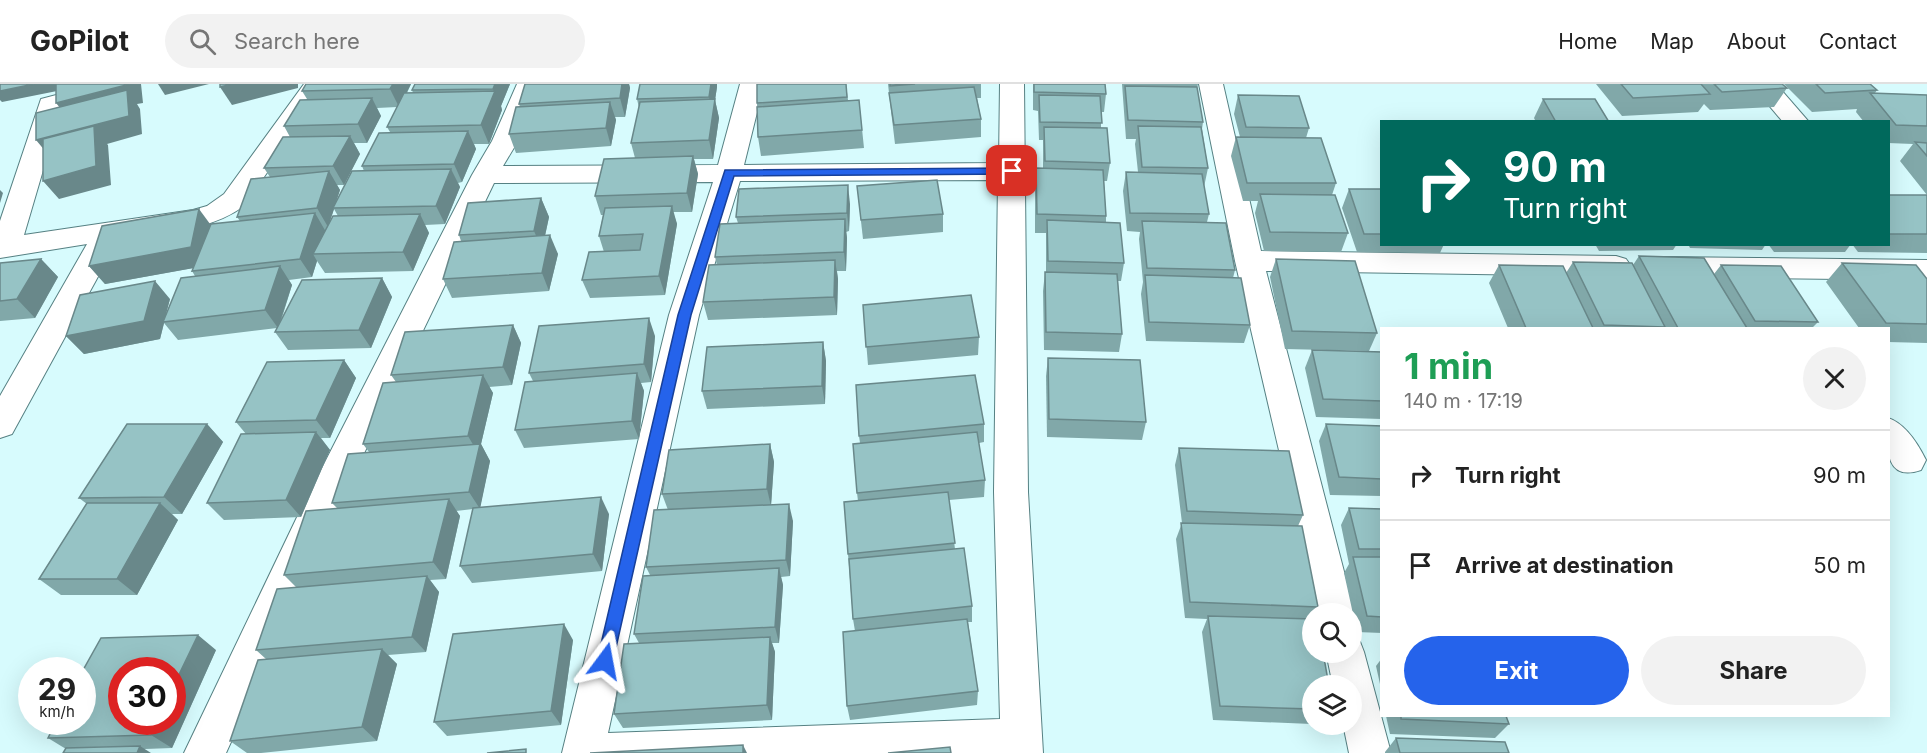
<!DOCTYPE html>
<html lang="en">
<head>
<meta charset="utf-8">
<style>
	:root { --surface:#fff; --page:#f2f2f2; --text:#222; --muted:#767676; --line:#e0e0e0; --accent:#2563eb }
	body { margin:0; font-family:Inter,sans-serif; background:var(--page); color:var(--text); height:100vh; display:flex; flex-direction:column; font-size:22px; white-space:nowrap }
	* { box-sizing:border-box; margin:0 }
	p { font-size:20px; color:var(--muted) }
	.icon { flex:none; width:33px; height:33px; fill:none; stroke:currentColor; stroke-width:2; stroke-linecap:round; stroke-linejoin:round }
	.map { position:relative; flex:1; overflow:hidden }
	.details { position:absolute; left:1380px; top:243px; width:510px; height:390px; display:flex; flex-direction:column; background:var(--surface); border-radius:0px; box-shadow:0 6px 24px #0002 }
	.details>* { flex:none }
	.hud { position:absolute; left:1380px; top:36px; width:510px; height:126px; border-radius:0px; box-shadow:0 6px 24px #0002; background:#00695c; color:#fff; overflow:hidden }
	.controls { position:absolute; left:1302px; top:519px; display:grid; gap:12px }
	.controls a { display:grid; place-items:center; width:60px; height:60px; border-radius:50%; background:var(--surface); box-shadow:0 6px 24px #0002; font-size:30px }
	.speed { position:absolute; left:18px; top:573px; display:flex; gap:12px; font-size:30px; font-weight:700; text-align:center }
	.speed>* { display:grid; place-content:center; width:78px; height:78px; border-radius:50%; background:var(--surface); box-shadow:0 6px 24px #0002; line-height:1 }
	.speed small { font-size:15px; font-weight:400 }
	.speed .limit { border:9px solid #d22; background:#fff; color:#111 }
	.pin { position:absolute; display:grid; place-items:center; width:51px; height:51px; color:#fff; margin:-26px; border-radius:12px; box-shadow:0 3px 9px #0006 }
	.me { position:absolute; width:66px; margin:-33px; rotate:13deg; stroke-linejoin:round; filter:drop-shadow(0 0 4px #0008) }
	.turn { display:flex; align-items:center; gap:21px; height:126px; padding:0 24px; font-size:27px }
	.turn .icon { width:78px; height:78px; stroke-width:2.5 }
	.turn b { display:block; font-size:42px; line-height:51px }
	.round { display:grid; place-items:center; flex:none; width:63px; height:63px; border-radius:32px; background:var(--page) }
	.summary { display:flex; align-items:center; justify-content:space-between; height:102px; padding:0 24px }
	h1 { font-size:36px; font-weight:700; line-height:45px; color:#1e9e55 }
	.action { display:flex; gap:12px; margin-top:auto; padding:12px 24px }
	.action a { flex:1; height:69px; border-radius:36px; background:var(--accent); color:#fff; font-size:24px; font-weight:700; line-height:69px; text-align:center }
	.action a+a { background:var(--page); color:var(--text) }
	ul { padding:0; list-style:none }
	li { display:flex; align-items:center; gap:18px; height:90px; padding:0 24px; border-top:2px solid var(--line) }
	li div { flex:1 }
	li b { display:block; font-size:22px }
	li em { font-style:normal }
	header { display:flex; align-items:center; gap:36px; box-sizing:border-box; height:84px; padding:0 30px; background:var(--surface); border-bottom:2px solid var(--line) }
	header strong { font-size:28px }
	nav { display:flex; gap:33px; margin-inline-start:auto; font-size:21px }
	.search { width:420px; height:54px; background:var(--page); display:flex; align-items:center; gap:15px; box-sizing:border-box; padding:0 21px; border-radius:33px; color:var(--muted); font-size:22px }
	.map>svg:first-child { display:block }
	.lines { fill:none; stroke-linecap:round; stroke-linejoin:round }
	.minor-casing { stroke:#568183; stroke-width:2 }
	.minor { fill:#fff; fill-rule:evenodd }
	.wall { fill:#81a8a9; fill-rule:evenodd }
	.shaded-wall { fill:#69888a }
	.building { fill:#96c3c5; stroke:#69888a; stroke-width:1.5 }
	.route { fill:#2563eb; stroke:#184099; stroke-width:1.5 }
</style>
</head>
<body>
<header>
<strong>GoPilot</strong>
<div class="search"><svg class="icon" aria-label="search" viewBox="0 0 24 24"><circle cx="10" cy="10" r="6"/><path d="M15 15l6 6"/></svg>Search here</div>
<nav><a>Home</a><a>Map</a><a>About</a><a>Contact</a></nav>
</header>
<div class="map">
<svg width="1927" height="669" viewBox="0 0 1927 669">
	<rect width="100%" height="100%" fill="#d7fbfd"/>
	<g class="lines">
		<defs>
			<g id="minor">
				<path d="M98,0H139L136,5L61,25L24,151L193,126L207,122L224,110L304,0H328L244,122C208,148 161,149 118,156L12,350L0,354V312L87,160L0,174V137L41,15Z"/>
				<path d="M517,0H541L518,57L503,82L718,81L740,0H764L744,81L999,79L1000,0H1024L1028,408L1043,669H562L669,231L713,98L494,99L330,440L226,669H184L299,429L472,91L492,57ZM998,96L994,408L1000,635L608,649L699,231L740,97Z"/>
				<path d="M1199,0H1223L1261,167L1616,172L1626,175L1631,182L1626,189L1616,192L1266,187L1355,530L1352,538V530H1317L1235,177Z"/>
				<path d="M1751,0H1776L1809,38H1783Z"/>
				<path d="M1665,173L1927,176V196L1665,193L1655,190L1650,183L1655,176Z"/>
				<path d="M1888,334C1906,340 1918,360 1926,376L1921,386C1882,399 1888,359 1888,334Z"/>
				<path d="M1352,553L1359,555L1364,568L1391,669H1349L1343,640H1352V602H1333L1326,568H1352Z"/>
			</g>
		</defs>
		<use href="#minor" class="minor-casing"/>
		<use href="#minor" class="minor"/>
	</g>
	<g class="wall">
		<path d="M306,0H411L407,9H413L412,6L415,0H510L501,22L502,26L489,60H474L476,65L462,98L458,99L460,103L445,140L425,141L429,149L413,187L325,189L317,177L312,193L289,196L292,201L281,237L382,194L392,213L371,264L288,266L275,248L277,244L178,256L164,239L160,255L84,270L66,252L170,215L166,229L195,192L192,187L193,184L105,200L89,182L211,141L240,137L237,133L270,93L264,84L290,53L284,42L307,15L302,7ZM397,23L387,43L390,48L362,82L364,87L336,118L340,106L337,101H344L360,70L354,59H367L381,32L377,24ZM334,125L338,132L330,137Z"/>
		<path d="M525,0H634H629L630,4L625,33H615L616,36L611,62L516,69L509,50L520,23L519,20Z"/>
		<path d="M640,0H728H717V3L715,16L719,34L713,75H694L698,90L692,128H673L677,140L665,211L590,214L582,196L604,168L599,152L603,131H601L595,112L635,74L631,59L639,24L637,15Z"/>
		<path d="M846,0L848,16H859L864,64L761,72L758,53L757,19Z"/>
		<path d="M888,0H981V14H977L981,35V53L895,60L891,27Z"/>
		<path d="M1033,0H1105L1106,10L1104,28H1101V44L1110,79L1107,97H1104L1106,132V138L1124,179L1121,197H1118L1122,250L1119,268L1044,266L1043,207L1045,188L1046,189V149H1035V103L1036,84L1043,85V56H1039L1038,27L1033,26Z"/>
		<path d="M1122,0H1198L1197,4L1203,38L1202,45L1208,84L1204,103L1209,130L1207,138L1235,186L1233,194L1250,241L1244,259L1146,257L1141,210L1143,198L1139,155L1140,148L1127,147L1123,107L1126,88H1138L1135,60L1136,55H1126Z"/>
		<path d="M1596,0H1782L1787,4L1774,23L1710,26L1704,20L1698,28L1622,32Z"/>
		<path d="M1784,0H1870L1877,6L1875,9L1927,11V111L1900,77L1913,60L1888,59V38H1864L1856,28L1857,25L1812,28Z"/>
		<path d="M1238,11L1309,44L1306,54L1336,99L1332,111L1348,149L1341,168L1264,167L1255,129L1258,117H1243L1231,72L1236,53H1240L1234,30Z"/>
		<path d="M1543,15L1609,38H1536L1534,34Z"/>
		<path d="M857,102L943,130V148L863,155Z"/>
		<path d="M1349,105H1382V160H1444L1440,169L1357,168L1342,124Z"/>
		<path d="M1888,111H1927V169L1858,168L1852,160H1888Z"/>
		<path d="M541,114L549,133L545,152L558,170L549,207L452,214L443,195L461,157L459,151Z"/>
		<path d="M850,120L849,147L846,148L847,154L846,187H837L838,195L837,231L708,236L703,218L717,181L715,173L738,139L736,133Z"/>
		<path d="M1595,160H1677L1673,166L1599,167Z"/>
		<path d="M1688,160H1766L1762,166L1690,164Z"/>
		<path d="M1768,160H1851L1845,168H1774Z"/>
		<path d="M1639,172L1714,190L1721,181L1818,238L1812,244H1508L1489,199L1499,181L1566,189L1573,178L1633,181Z"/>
		<path d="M41,175L58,193L35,234L0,237V179Z"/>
		<path d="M1276,175L1377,249L1369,267L1285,265L1270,193Z"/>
		<path d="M1842,179L1927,195V259L1888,258V244H1859L1826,198Z"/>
		<path d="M863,221L979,253L978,271L868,281Z"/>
		<path d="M513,241L521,259L512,301L489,303L493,309L481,360L490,377L480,423L609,430L602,487L472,499L460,482L473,425L456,427L460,432L446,495L430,496L439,508L426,568L388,571L397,580L377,657L261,669H247L230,657L266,575L256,566L297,504L284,491L337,424L332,419L369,368L363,360L396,298L391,291Z"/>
		<path d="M655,252L651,298L641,299L644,307L639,355L524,364L515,346L533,297L529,289Z"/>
		<path d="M823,258L826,277L825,320L707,325L702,307Z"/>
		<path d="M1312,266L1382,268V335L1316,333L1305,284Z"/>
		<path d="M1048,274L1146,338L1142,356L1047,353L1046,292Z"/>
		<path d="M344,276L356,294L330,354H321L330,366L301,433L224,436L207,419L246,350L236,338Z"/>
		<path d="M207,340L223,358L182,430H172L178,436L137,511H61L39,495L87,420L79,414Z"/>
		<path d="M984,340V358L979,359L985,396L984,413L949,416L955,465L972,522V538H968L978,607L977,621L850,636L847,622L855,547L853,535L848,470L858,417L857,409L860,359L859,352Z"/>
		<path d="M1326,340L1382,342V412L1330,411L1319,357Z"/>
		<path d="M770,360L774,378L771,421L793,437L790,492L781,493L783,501L779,559H772L775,568L772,636L623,644L614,630L639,559L634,550L650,491L646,483L668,426L662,410Z"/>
		<path d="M1179,364L1303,431L1298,442L1318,523L1314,530H1312L1311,535L1312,640L1213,636L1202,548L1207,535L1185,534L1176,455L1182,439L1175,381Z"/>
		<path d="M1349,424L1382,425V549L1357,548L1344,489L1349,480L1341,441Z"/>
		<path d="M573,556L561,641L447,652L434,638Z"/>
		<path d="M216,566L172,664L145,665H66L48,654Z"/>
		<path d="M1382,574V609L1376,582Z"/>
		<path d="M1386,632H1506L1509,640L1495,654L1390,650Z"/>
		<path d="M1396,654L1509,669H1385V668Z"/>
	</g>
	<g class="shaded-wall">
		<path d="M34,0H68L67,5L2,18L0,16V7Z"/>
		<path d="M130,0H141L143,19L137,20L140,25L142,50L107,60L108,61L111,101L59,115L43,97L51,74L36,56L71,37L56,19Z"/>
		<path d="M158,0H209L165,11Z"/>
		<path d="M232,0H298V4L232,21L220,3Z"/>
		<path d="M393,0H411L399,23L390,5Z"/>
		<path d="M495,0H510L501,22L502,26L489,60L481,41L494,9L493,5Z"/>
		<path d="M622,0H629L630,4L625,33L620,14Z"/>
		<path d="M711,0H717V3L715,16L719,34L713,75L709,56L713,30L709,13Z"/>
		<path d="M372,14L381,32L367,59L358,40Z"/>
		<path d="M610,18L616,36L611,62L606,44Z"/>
		<path d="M468,47L476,65L462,98L454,80Z"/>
		<path d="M350,52L360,70L344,101L333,82Z"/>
		<path d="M693,72L698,90L692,128L687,109Z"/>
		<path d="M451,85L460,103L445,140L436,122Z"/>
		<path d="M329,87L340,106L334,124H333L334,125L328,143L317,124Z"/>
		<path d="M848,101L850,120L849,147L847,129Z"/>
		<path d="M0,106L3,109L0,119Z"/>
		<path d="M541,114L549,133L542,165L534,147Z"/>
		<path d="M672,122L677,140L665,211L659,192Z"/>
		<path d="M199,125L213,144L205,182L105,200L89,182Z"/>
		<path d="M315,129L326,148L313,170L317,177L312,193L300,175Z"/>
		<path d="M420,130L429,149L413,187L403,168Z"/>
		<path d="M845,135L847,154L846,187L844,168Z"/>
		<path d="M550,151L558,170L549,207L542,189Z"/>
		<path d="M41,175L58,193L35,234L17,215Z"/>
		<path d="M835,176L838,195L837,231L834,213Z"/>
		<path d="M280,182L292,201L278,244L265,226Z"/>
		<path d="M382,194L392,213L371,264L359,246Z"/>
		<path d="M155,197L170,215L164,238H163L164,239L160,255L84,270L66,252Z"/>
		<path d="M649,234L655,252L651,298L644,280Z"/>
		<path d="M513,241L521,259L512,301L503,283Z"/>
		<path d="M823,258L826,277L825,320L822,302Z"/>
		<path d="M344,276L356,294L330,354L316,336Z"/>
		<path d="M637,289L644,307L639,355L632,337Z"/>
		<path d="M483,291L493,309L481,360L490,377L480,425L469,408L478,369L468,352Z"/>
		<path d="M207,340L223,358L182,430L164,413Z"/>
		<path d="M316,348L330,366L301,433L286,416Z"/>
		<path d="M770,360L774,378L771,422L767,405Z"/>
		<path d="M601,413L609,430L602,487L593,470Z"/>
		<path d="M449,415L460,432L446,495L433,478Z"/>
		<path d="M160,419L178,436L137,511L117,495Z"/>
		<path d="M789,420L793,437L790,492L786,476Z"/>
		<path d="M779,484L783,501L779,559L775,543Z"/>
		<path d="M427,492L439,508L426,568L412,553Z"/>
		<path d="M564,540L573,556L561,641L551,627Z"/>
		<path d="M198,551L216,566L172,664L151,651L157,638H172V605Z"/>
		<path d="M770,553L775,568L772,636L767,621Z"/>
		<path d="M382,565L397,580L377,657L362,643Z"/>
		<path d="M743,661L747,669H743Z"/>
		<path d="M140,662L151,669H137Z"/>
	</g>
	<g class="building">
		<path d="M0,0H34L0,7Z"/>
		<path d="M56,0H130L56,19Z"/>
		<path d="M220,0H232L220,3Z"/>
		<path d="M306,0H393L390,5L302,7Z"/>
		<path d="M415,0H495L493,5L412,6Z"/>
		<path d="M525,0H622L620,14L519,20Z"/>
		<path d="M640,0H711L709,13L637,15Z"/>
		<path d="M757,0H846L847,13L757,19Z"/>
		<path d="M890,0H915L890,2Z"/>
		<path d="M1034,0H1105L1106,10L1034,8Z"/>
		<path d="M1621,0H1701L1710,10L1633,14Z"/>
		<path d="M1714,0H1782L1787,4L1722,8Z"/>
		<path d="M1816,0H1870L1877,6L1825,9Z"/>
		<path d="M1125,2L1197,3L1203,38L1128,36Z"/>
		<path d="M974,3L981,35L894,41L889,9Z"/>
		<path d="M127,6L129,32L36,56V29Z"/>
		<path d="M495,7L481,41L387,43L404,9Z"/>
		<path d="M1870,9L1927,11V42L1896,41Z"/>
		<path d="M1039,11L1100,12L1102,39L1040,38Z"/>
		<path d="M1238,11L1299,12L1309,44L1246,43Z"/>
		<path d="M372,14L358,40L284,42L300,16Z"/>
		<path d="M715,15L709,56L631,59L640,18Z"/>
		<path d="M1543,15H1595L1609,38H1556Z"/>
		<path d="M859,16L862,46L758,53L757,23Z"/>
		<path d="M610,18L606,44L509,50L516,23Z"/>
		<path d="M94,42L96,82L43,97V55Z"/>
		<path d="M1138,42L1201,43L1208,84L1142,83Z"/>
		<path d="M1044,43L1107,44L1110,79L1045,77Z"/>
		<path d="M468,47L454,80L362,82L379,49Z"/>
		<path d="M350,52L333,82L264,84L283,53Z"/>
		<path d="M1236,53L1321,54L1336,99H1247Z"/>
		<path d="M1915,58L1927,59V72Z"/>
		<path d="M693,72L687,109L595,112L604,75Z"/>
		<path d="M1036,84L1103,86L1106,132L1037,130Z"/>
		<path d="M451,85L436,122L333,124L352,87Z"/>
		<path d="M329,87L317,124L237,133L251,95Z"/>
		<path d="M1126,88L1202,90L1209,130L1130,129Z"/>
		<path d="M937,96L943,130L861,136L857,102Z"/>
		<path d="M848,101L847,129L736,133L739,105Z"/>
		<path d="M1349,105H1382V150H1364Z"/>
		<path d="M1260,110L1335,111L1348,149L1270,148Z"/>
		<rect x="1888" y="111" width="39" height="39"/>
		<path d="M541,114L534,147L459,151L468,119Z"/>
		<path d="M672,122L659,192L582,196L589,168L640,166L643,150L599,152L605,124Z"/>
		<path d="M199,125L191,163L89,182L102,142Z"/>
		<path d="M315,129L300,175L192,187L211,140Z"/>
		<path d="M420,130L403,168L313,170L333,132Z"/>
		<path d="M845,135L844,168L715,173L720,140Z"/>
		<path d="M1047,136L1120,139L1124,179L1048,177Z"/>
		<path d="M1142,137L1226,139L1235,186L1147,184Z"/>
		<path d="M550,151L542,189L443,195L454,158Z"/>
		<path d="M1639,172L1704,174L1747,244H1678Z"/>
		<path d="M41,175L17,215L0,217V179Z"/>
		<path d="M1276,175L1355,177L1377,249L1292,247Z"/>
		<path d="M835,176L834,213L703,218L709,181Z"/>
		<path d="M1573,178L1632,179L1665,243L1604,241Z"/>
		<path d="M1842,179L1916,181L1927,195V240L1886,239Z"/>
		<path d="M1499,181L1563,182L1593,244H1526Z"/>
		<path d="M1721,181L1781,182L1818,238L1755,237Z"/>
		<path d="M280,182L265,226L163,238L181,194Z"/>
		<path d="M1045,188L1117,190L1122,250L1046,248Z"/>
		<path d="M1145,191L1241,194L1250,241L1149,238Z"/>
		<path d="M382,194L359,246L275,248L302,196Z"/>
		<path d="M155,197L144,237L66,252L80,211Z"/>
		<path d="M971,211L979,253L866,263L863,221Z"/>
		<path d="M649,234L644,280L529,289L539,242Z"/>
		<path d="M513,241L503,283L391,291L405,248Z"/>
		<path d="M823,258L822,302L702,307L707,263Z"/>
		<path d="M1312,266L1382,268V317L1323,315Z"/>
		<path d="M1048,274L1140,276L1146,338L1049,335Z"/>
		<path d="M344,276L316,336L236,338L267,278Z"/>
		<path d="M637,289L632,337L515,346L525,298Z"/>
		<path d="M483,291L468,352L363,360L383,299Z"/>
		<path d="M975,291L984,340L859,352L856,301Z"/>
		<path d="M127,340H207L164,413L79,414Z"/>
		<path d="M1326,340L1382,342V395L1339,393Z"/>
		<path d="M316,348L286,416L207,419L241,350Z"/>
		<path d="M977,348L985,396L857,409L853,360Z"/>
		<path d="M480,360L469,408L332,419L348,370Z"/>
		<path d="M770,360L767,405L662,410L669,366Z"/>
		<path d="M1179,364L1289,367L1303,431L1187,427Z"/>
		<path d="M948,408L955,459L848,470L844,418Z"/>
		<path d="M601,413L593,470L460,482L473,424Z"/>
		<path d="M449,415L433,478L284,491L306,427Z"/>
		<path d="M87,419H160L117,495H39Z"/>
		<path d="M789,420L786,476L646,483L654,426Z"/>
		<path d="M1349,424L1382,425V465H1359Z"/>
		<path d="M1181,439L1302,442L1318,523L1190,518Z"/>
		<path d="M964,464L972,522L853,535L849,475Z"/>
		<path d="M1353,473H1382V533L1367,532Z"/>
		<path d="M779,484L775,543L634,550L643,492Z"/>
		<path d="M427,492L412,553L256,566L277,505Z"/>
		<path d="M1208,532L1312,535V568H1323L1329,602H1312V625L1220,622Z"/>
		<path d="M967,535L978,607L847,622L843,548Z"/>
		<path d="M564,540L551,627L434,638L453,550Z"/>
		<path d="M198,551L172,605V586H122V638H157L151,651L48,654L56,638H82V588L101,554Z"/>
		<path d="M770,553L767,621L614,630L624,560Z"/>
		<path d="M382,565L362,643L230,657L258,576Z"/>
		<path d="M1401,632H1506L1509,640L1401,635Z"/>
		<path d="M1396,654L1505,658L1509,669H1400Z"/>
		<path d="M743,661V669H590Z"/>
		<path d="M140,662L137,669H63L66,664Z"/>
		<path d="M950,663L951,669H888Z"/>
		<path d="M526,665V669H487Z"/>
	</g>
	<path class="route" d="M1012,84L1016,85V90L734,92L691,231L613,577L610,582L605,584L599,582L597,577L678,231L725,86Z"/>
</svg>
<div class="controls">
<a><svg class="icon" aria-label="search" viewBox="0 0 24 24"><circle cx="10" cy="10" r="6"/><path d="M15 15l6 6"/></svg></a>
<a><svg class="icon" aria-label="layers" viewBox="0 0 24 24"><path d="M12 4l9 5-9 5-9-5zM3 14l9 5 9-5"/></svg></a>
</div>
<div class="speed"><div>29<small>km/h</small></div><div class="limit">30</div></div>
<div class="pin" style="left:1012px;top:87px;background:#d93025"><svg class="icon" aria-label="arrive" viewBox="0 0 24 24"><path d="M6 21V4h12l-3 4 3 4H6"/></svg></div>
<svg class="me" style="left:605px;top:577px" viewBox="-20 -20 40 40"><path d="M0-17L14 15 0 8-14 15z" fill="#2563eb" stroke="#fff" stroke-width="4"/></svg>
<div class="hud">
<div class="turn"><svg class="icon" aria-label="right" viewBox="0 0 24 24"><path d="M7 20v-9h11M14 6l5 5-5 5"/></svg><div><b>90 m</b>Turn right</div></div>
</div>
<section class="details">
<div class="summary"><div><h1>1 min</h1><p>140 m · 17:19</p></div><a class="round"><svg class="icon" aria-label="close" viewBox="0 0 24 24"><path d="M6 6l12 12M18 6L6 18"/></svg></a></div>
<ul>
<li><svg class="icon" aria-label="right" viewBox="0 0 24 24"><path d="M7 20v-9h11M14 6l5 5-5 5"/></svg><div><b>Turn right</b></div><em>90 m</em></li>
<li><svg class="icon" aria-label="arrive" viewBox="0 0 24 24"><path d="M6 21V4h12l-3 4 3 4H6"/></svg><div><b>Arrive at destination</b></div><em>50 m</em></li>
</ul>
<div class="action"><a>Exit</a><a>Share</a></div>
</section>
</div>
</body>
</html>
